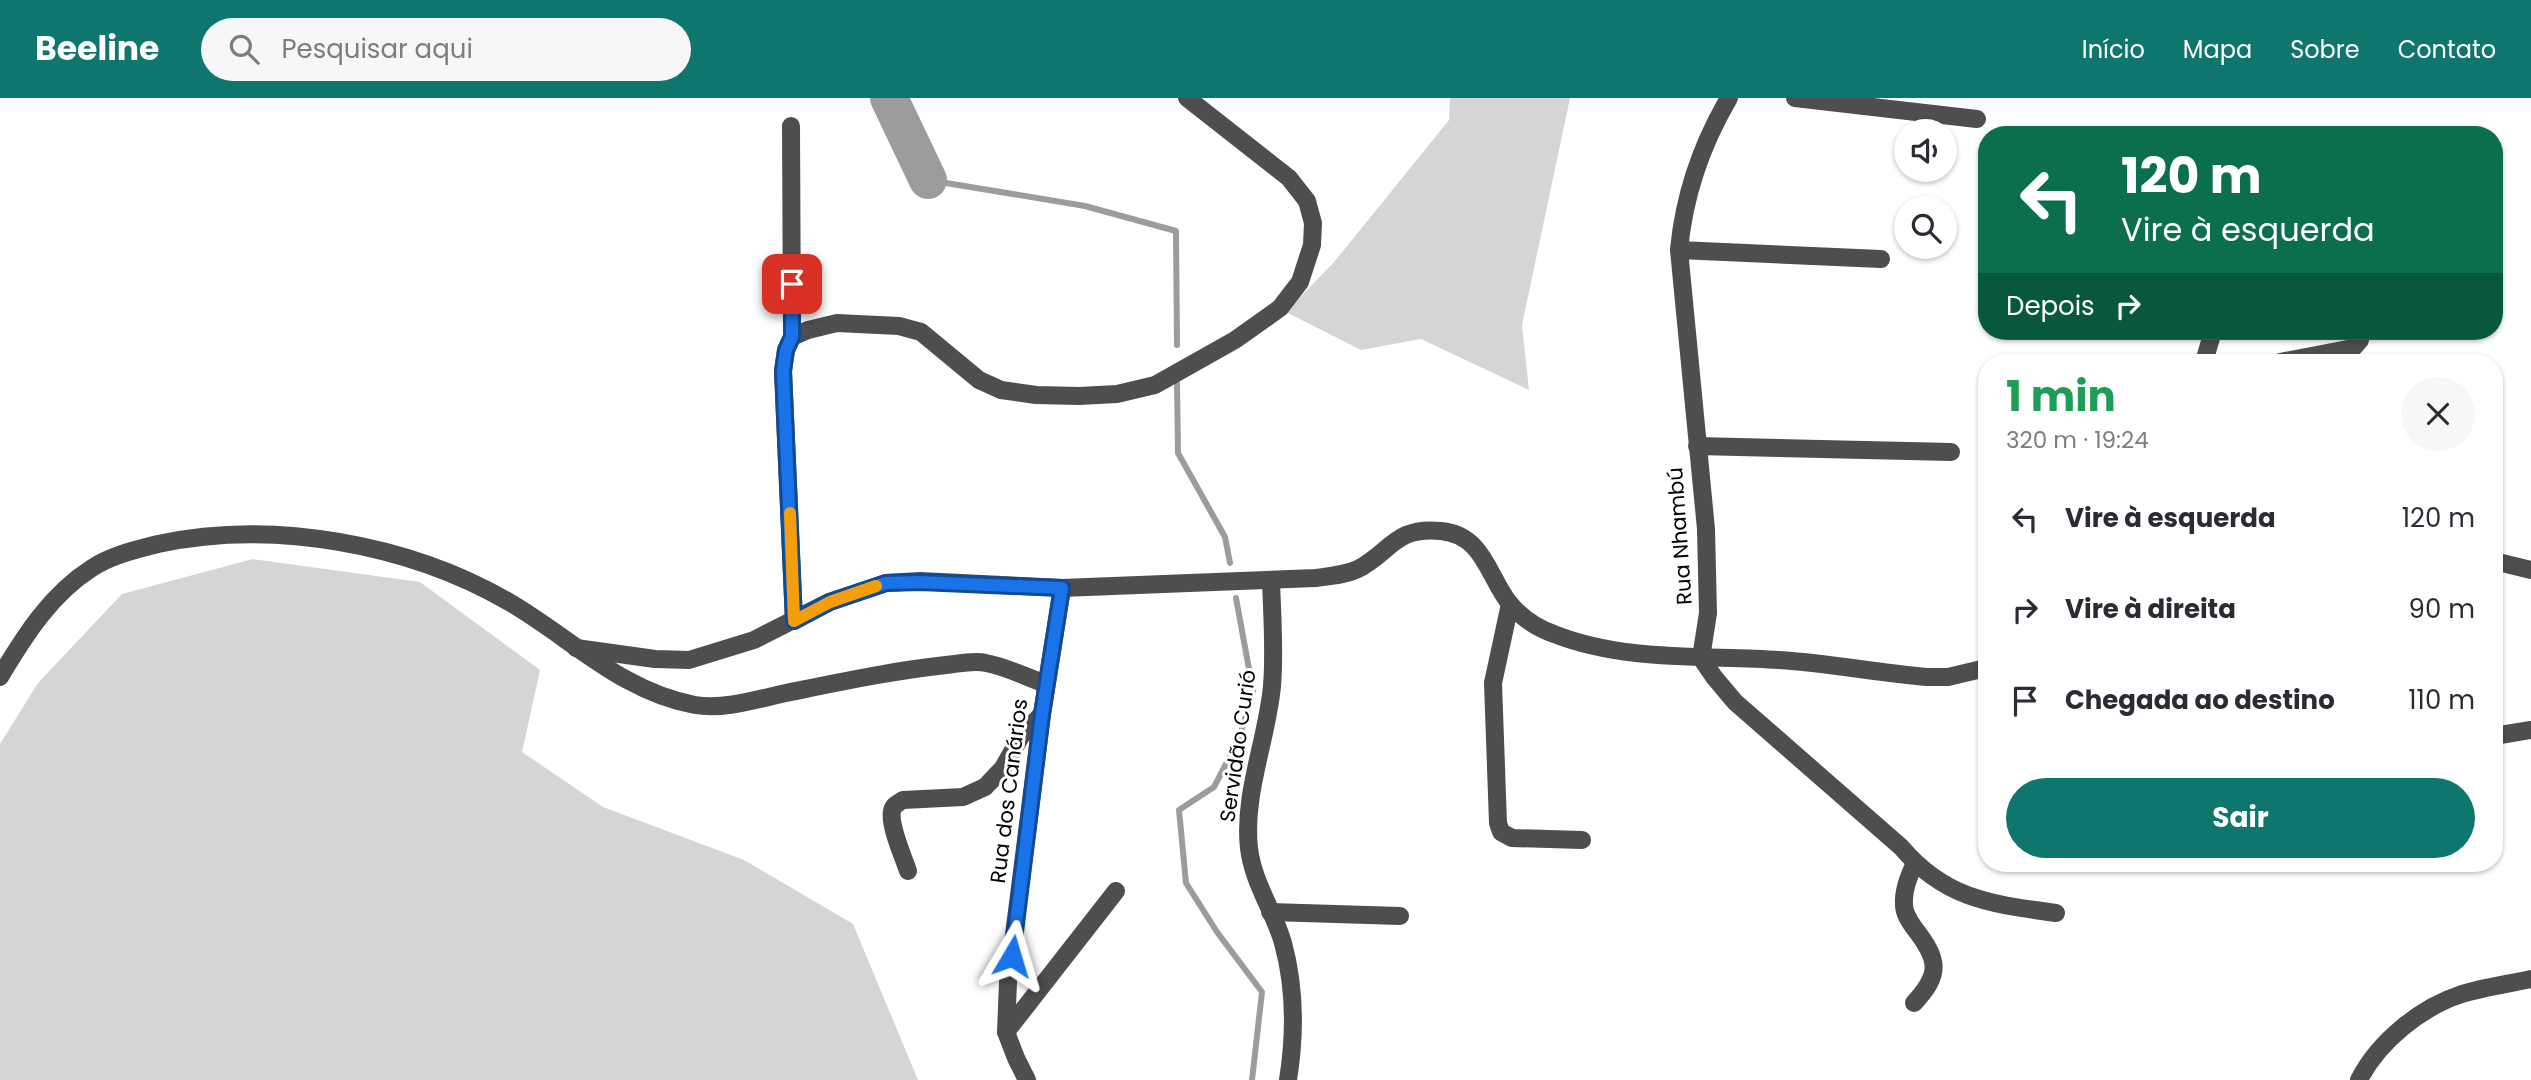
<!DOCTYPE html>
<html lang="pt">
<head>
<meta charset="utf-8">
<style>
	:root { --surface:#fff; --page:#f7f7f7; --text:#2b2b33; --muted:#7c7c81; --accent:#0f766e }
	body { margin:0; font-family:Poppins,sans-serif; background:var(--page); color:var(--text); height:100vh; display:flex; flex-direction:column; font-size:26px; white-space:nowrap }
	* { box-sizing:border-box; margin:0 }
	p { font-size:23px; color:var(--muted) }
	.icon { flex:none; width:38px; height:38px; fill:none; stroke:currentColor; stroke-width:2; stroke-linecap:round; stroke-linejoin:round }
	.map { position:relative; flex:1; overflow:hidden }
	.panel { position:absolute; left:1978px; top:256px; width:525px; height:518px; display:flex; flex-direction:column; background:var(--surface); border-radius:28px; box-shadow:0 2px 5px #0004 }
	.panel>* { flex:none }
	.top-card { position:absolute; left:1978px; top:28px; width:525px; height:214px; border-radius:28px; box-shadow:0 2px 5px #0004; background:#0b6e4f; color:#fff; overflow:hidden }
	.buttons { position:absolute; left:1894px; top:21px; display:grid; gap:14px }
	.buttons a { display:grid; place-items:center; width:63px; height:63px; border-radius:50%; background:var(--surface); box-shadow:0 2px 5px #0004; font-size:35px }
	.pin { position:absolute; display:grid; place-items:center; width:60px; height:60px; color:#fff; margin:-30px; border-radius:14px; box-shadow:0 4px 10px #0006 }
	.me { position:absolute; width:77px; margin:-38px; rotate:7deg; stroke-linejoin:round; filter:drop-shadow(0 0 5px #0008) }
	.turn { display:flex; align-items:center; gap:24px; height:147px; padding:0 28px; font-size:32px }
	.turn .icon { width:91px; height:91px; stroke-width:2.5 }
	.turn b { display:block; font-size:49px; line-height:60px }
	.then { display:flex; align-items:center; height:66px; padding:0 28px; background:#0003; gap:14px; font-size:26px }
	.round { display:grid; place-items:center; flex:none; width:74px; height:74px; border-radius:37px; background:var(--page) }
	.headline { display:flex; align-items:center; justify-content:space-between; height:119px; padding:0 28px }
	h1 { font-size:42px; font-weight:700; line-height:52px; color:#1e9e55 }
	.primary-button { display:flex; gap:14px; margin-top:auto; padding:14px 28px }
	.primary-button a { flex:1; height:80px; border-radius:42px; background:var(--accent); color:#fff; font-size:28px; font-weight:700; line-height:80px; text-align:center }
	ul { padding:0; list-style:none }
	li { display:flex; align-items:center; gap:21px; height:91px; padding:0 28px }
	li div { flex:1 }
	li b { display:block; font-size:26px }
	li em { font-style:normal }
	header { display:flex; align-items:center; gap:42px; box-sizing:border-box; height:98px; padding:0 35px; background:var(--accent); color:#fff }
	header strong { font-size:33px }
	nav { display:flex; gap:38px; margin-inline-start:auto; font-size:24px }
	.search { width:490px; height:63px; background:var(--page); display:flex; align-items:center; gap:18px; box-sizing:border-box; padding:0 24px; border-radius:38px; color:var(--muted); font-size:26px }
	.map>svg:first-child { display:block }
	.green { fill:#d5d5d5 }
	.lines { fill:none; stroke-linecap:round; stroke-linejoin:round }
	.stream { stroke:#9c9c9c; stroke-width:6 }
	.river { stroke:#9c9c9c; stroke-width:38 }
	.minor { stroke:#4e4e4e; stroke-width:18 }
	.route-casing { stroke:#114b97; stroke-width:18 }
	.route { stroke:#1a73e8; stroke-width:12 }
	.slow { stroke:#f59e0b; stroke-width:12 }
	.labels { text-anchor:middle; stroke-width:6; stroke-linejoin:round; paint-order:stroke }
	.street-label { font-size:21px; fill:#000; stroke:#fff }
</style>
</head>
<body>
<header>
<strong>Beeline</strong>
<div class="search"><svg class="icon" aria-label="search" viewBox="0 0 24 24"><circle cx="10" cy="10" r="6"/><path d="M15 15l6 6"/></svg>Pesquisar aqui</div>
<nav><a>Início</a><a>Mapa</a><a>Sobre</a><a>Contato</a></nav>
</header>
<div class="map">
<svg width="2531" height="982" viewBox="0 0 2531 982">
	<rect width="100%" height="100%" fill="#fff"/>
	<g class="green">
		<path d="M1450,0H1570L1522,227L1529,292L1421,241L1361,252L1286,214L1335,163L1449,22Z"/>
		<path d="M253,461L420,484L540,572L522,654L603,709L744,762L853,826L918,982H0V646L38,585L122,496Z"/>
	</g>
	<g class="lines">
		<g class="stream">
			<path d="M928,82L1085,108L1176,133L1177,247"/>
			<path d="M1177,285L1178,355L1225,439L1230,465"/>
			<path d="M1236,500L1253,593L1239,641L1214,689L1179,712L1186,785L1217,834L1262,894L1252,982"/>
		</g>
		<path class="river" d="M889,0L928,82"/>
		<g class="minor">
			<path d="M1729,0C1702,46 1684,98 1679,152L1706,431L1708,515L1701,560L1714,579L1735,604L1901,749C1946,802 1992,806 2056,815"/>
			<path d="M1795,0L1977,21"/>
			<path d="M791,28L792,239"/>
			<path d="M1679,152L1881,161"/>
			<path d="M2204,264L2213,233"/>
			<path d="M2280,264L2353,250L2360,242L2361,233"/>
			<path d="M1697,348L1951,354"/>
			<path d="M2494,463L2531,472"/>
			<path d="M1271,482C1272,517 1275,553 1272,588C1267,642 1243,696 1249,750C1253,785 1274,813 1283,845C1295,889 1295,938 1288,982"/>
			<path d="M1510,506L1493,585L1498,725L1501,734L1512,740L1582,742"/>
			<path d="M794,523L783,273L786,252L792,239L808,232L837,225L899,228L921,234L979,282L1001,292L1036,297L1079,298L1117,296L1155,287L1235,242L1280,210L1300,184L1312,147L1313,125L1307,103L1289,80L1187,0"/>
			<path d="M576,550L655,561L689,562L754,542L829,504L886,485L920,483L1062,490L1316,480C1331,478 1345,477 1358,471C1391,454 1395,428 1441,433C1484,437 1488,479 1510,506C1522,520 1537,530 1554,536C1625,564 1705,557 1779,562C1829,565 1878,575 1927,579H1948L1986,570"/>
			<path d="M0,579C25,537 51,496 92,470C112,457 135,452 158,446C272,421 409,446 509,504C571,540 622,594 695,607C725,612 757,601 786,595C840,584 891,573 946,567C958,566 973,562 986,565C1007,569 1026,579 1046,586"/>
			<path d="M2494,638L2531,632"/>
			<path d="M908,773C903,758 889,727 892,713C893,707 898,705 903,702L963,699L985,689L1003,670L1021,638L1042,616"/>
			<path d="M1270,814L1400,818"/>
			<path d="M1914,905C1941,876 1939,862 1915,831C1910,824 1904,816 1904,807C1903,792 1909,778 1915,765"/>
			<path d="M1006,934L1116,793"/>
			<path d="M1027,982L1016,960L1006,934L1008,884L1042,616L1062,490"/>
			<path d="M2359,982C2378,944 2421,909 2462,896C2484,889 2508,886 2531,881"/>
		</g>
	</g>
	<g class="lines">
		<defs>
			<path id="route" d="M792,186V239L786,252L783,273L794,523L830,504L886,485L920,484L1062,490L1042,616L1012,858"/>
		</defs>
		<use href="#route" class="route-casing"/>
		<use href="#route" class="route"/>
		<path class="slow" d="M790,415L794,523L830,504L876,488"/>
	</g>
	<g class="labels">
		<g class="street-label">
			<text transform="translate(1680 438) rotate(-94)" y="7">Rua Nhambú</text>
			<text transform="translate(1238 648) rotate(-82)" y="7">Servidão Curió</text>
			<text transform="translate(1009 693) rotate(-83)" y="7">Rua dos Canários</text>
		</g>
	</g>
</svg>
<div class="buttons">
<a><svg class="icon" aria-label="sound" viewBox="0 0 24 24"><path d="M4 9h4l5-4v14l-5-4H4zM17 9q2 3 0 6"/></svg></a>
<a><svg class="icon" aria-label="search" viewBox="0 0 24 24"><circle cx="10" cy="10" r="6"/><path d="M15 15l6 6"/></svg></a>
</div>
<div class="pin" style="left:792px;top:186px;background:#d93025"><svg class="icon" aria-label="arrive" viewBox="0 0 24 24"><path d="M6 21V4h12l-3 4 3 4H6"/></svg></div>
<svg class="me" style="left:1012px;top:858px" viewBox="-20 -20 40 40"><path d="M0-17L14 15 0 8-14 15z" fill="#1a73e8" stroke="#fff" stroke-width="4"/></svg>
<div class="top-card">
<div class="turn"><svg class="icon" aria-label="left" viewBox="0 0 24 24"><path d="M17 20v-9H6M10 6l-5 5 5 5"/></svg><div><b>120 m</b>Vire à esquerda</div></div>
<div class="then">Depois<svg class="icon" aria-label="right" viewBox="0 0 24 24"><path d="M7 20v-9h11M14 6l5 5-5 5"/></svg></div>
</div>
<section class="panel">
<div class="headline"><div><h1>1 min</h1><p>320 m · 19:24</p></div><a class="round"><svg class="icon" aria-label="close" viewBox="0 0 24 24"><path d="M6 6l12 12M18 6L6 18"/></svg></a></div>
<ul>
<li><svg class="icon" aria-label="left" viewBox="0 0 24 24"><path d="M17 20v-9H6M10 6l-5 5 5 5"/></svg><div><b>Vire à esquerda</b></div><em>120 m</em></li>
<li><svg class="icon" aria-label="right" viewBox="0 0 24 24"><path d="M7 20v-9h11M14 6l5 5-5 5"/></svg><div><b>Vire à direita</b></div><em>90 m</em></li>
<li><svg class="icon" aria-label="arrive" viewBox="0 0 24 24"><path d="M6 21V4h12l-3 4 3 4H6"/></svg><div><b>Chegada ao destino</b></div><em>110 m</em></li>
</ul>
<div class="primary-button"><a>Sair</a></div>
</section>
</div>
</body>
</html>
